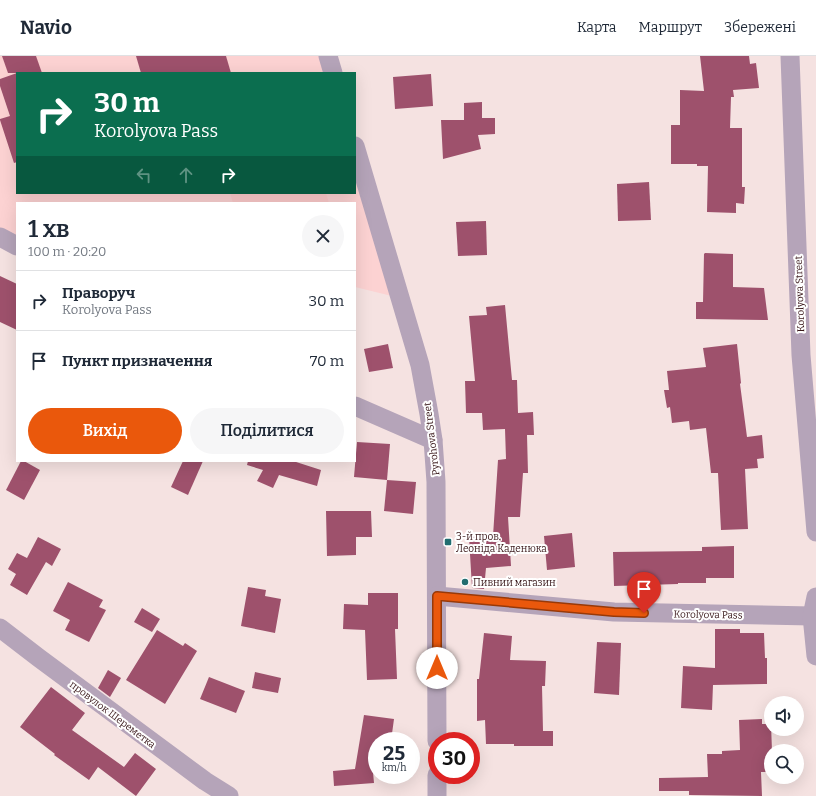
<!DOCTYPE html>
<html lang="uk">
<head>
<meta charset="utf-8">
<style>
	:root { --surface:#fff; --page:#f6f6f7; --text:#1f2937; --muted:#747a83; --line:#e0e1e3; --accent:#ea580c }
	body { margin:0; font-family:Bitter,serif; background:var(--page); color:var(--text); height:100vh; display:flex; flex-direction:column; font-size:15px; white-space:nowrap }
	* { box-sizing:border-box; margin:0 }
	p { font-size:13px; color:var(--muted) }
	.icon { flex:none; width:22px; height:22px; fill:none; stroke:currentColor; stroke-width:2; stroke-linecap:round; stroke-linejoin:round }
	.map { position:relative; flex:1; overflow:hidden }
	.details { position:absolute; left:16px; top:146px; width:340px; height:260px; display:flex; flex-direction:column; background:var(--surface); border-radius:0px; box-shadow:0 4px 16px #0002 }
	.details>* { flex:none }
	.hud { position:absolute; left:16px; top:16px; width:340px; height:122px; border-radius:0px; box-shadow:0 4px 16px #0002; background:#0b6e4f; color:#fff; overflow:hidden }
	.fabs { position:absolute; left:764px; top:640px; display:grid; gap:8px }
	.fabs a { display:grid; place-items:center; width:40px; height:40px; border-radius:50%; background:var(--surface); box-shadow:0 4px 16px #0002; font-size:20px }
	.speed { position:absolute; left:368px; top:676px; display:flex; gap:8px; font-size:20px; font-weight:700; text-align:center }
	.speed>* { display:grid; place-content:center; width:52px; height:52px; border-radius:50%; background:var(--surface); box-shadow:0 4px 16px #0002; line-height:1 }
	.speed small { font-size:10px; font-weight:400 }
	.speed .limit { border:6px solid #d22; background:#fff; color:#111 }
	.pin { position:absolute; display:grid; place-items:center; width:34px; height:34px; color:#fff; margin:-41px -17px; border-radius:50% 50% 50% 0; rotate:-45deg; box-shadow:0 0 4px #0007 }
	.pin .icon { rotate:45deg }
	.me { position:absolute; width:44px; margin:-22px; rotate:0deg; stroke-linejoin:round; filter:drop-shadow(0 0 3px #0008) }
	.turn { display:flex; align-items:center; gap:14px; height:84px; padding:0 12px; font-size:18px }
	.turn .icon { width:52px; height:52px; stroke-width:2.5 }
	.turn b { display:block; font-size:28px; line-height:34px }
	.lanes { display:flex; align-items:center; height:38px; padding:0 12px; background:#0003; justify-content:center; gap:20px; direction:ltr }
	.lanes .off { opacity:.35 }
	.round { display:grid; place-items:center; flex:none; width:42px; height:42px; border-radius:21px; background:var(--page) }
	.headline { display:flex; align-items:center; justify-content:space-between; height:68px; padding:0 12px }
	h1 { font-size:24px; font-weight:600; line-height:30px }
	.primary-button { display:flex; gap:8px; margin-top:auto; padding:8px 12px }
	.primary-button a { flex:1; height:46px; border-radius:24px; background:var(--accent); color:#fff; font-size:16px; font-weight:600; line-height:46px; text-align:center }
	.primary-button a+a { background:var(--page); color:var(--text) }
	ul { padding:0; list-style:none }
	li { display:flex; align-items:center; gap:12px; height:60px; padding:0 12px; border-top:1px solid var(--line) }
	li div { flex:1 }
	li b { display:block; font-size:15px }
	li em { font-style:normal }
	header { display:flex; align-items:center; gap:24px; box-sizing:border-box; height:56px; padding:0 20px; background:var(--surface); border-bottom:1px solid var(--line) }
	header strong { font-size:19px }
	nav { display:flex; gap:22px; margin-inline-start:auto; font-size:14px }
	.map>svg:first-child { display:block }
	.built { fill:#fcd2d2 }
	.green { fill:#fccaca }
	.building { fill:#9e516c }
	.lines { fill:none; stroke-linecap:round; stroke-linejoin:round }
	.minor { stroke:#b5a4b9; stroke-width:19 }
	.route-casing { stroke:#983908; stroke-width:10 }
	.route { stroke:#ea580c; stroke-width:7 }
	.poi-dot { fill:#216d70; stroke:#fff; stroke-width:1.5 }
	.labels { text-anchor:middle; stroke-width:4; stroke-linejoin:round; paint-order:stroke }
	.street-label { font-size:10px; fill:#381719; stroke:#fff }
	.poi-label { font-size:10px; fill:#381719; stroke:#fff; text-anchor:start }
</style>
</head>
<body>
<header>
<strong>Navio</strong>
<nav><a>Карта</a><a>Маршрут</a><a>Збережені</a></nav>
</header>
<div class="map">
<svg width="816" height="740" viewBox="0 0 816 740">
	<rect width="100%" height="100%" fill="#f5e2e1"/>
	<path class="built" d="M0,0H328L333,17H17V137H355V90L400,242L355,231V147H17V190L0,181Z"/>
	<path class="green" d="M230,137H326L329,147H233Z"/>
	<g class="building">
		<path d="M2,0H36L42,17H8Z"/>
		<path d="M136,0H226L231,17H141Z"/>
		<path d="M700,0H749L750,8L756,7L759,32L733,34L734,41H731L730,72H742V131H745L744,148L736,147V157L707,156L708,110H697V108H671V69H680V34L704,35Z"/>
		<path d="M17,17V106L14,107L0,64V63L10,60L0,30V23Z"/>
		<path d="M431,18L433,50L395,53L393,21Z"/>
		<path d="M482,46V62H495V78L478,79L481,93L443,103L441,64H464V47Z"/>
		<path d="M649,126L651,164L618,165L617,128Z"/>
		<path d="M486,165L487,199L458,200L456,166Z"/>
		<path d="M705,197L733,198V231L764,232L768,264L696,263V246H703L704,198Z"/>
		<path d="M0,220L17,228V274L0,266Z"/>
		<path d="M505,249L512,324H517L518,357L533,356L534,379H527L528,417H523L520,461H508L511,510L486,512L484,533L472,532L469,481L493,480L498,404L506,403L505,373L483,374L482,357H466L465,325H475L469,260L487,259L486,251Z"/>
		<path d="M388,288L393,312L369,316L364,293Z"/>
		<path d="M737,288L741,327L740,328L747,381L762,379L764,402L757,403L758,412L745,413L748,473L721,474L718,417H711L706,372L690,374L689,365L672,367L670,351L667,352L664,334H669L667,315L706,311L703,292Z"/>
		<path d="M357,386L390,388L387,424L354,421Z"/>
		<path d="M21,405H24L40,414L24,444L6,434Z"/>
		<path d="M183,405H203L188,439L171,431Z"/>
		<path d="M248,405H293L321,414L317,430L279,419L273,432L257,425L263,414L247,409Z"/>
		<path d="M387,424L416,426L413,458L384,455Z"/>
		<path d="M326,455H371L372,481H356V499L327,500Z"/>
		<path d="M572,477L575,511L547,514L544,480Z"/>
		<path d="M38,481L61,493L52,510L46,506L27,539L10,529L16,518L8,513L17,497L27,502Z"/>
		<path d="M734,490V522H706V527H678V528L614,530L613,496L702,495V491Z"/>
		<path d="M68,526L103,544L99,551L106,554L89,586L65,574L70,564L53,555Z"/>
		<path d="M248,531L266,534L265,540L281,543L275,577L241,570Z"/>
		<path d="M368,537H398V573H395L397,623L367,624L365,574L343,573L344,548L368,549Z"/>
		<path d="M142,552L160,563L152,576L134,566Z"/>
		<path d="M715,573H740V577H764L765,602H767V628L713,629L712,654L681,652L683,610L715,612Z"/>
		<path d="M157,574L183,590L185,587L197,595L165,648L126,624Z"/>
		<path d="M484,577L512,580L510,604L546,605L545,630H542L543,675H553V690H514V688H486L485,664L477,665V623H479Z"/>
		<path d="M597,586L621,587L619,639L594,637Z"/>
		<path d="M108,614L121,622L110,641L98,632Z"/>
		<path d="M255,616L281,622L278,637L252,632Z"/>
		<path d="M209,621L245,635L236,657L200,643Z"/>
		<path d="M51,631L85,657L72,674L124,711L135,697L156,713L136,740L98,711L89,724L54,699L55,698L20,671Z"/>
		<path d="M364,659L394,663L391,685H377V696L371,695L374,727L334,730L333,715L355,713Z"/>
		<path d="M762,663V668H771L772,695H771V716H761L762,740L689,739V735H659V722L708,721L707,698H722V695L740,694L739,664Z"/>
	</g>
	<g class="lines">
		<g class="minor">
			<path d="M328,0L333,17"/>
			<path d="M790,0L801,299L816,476"/>
			<path d="M355,90L420,309L429,358L433,384L436,426L437,685"/>
			<path d="M0,181L17,190"/>
			<path d="M355,350L433,384"/>
			<path d="M437,540L614,556L812,560"/>
			<path d="M816,541L812,560L816,600"/>
			<path d="M0,572L39,602L205,725L229,740"/>
			<path d="M437,719V740"/>
		</g>
	</g>
	<g class="lines">
		<defs>
			<path id="route" d="M437,612V540L614,556L644,557"/>
		</defs>
		<use href="#route" class="route-casing"/>
		<use href="#route" class="route"/>
	</g>
	<g class="poi-dot">
		<rect x="444" y="482" width="8" height="8" rx="2"/>
		<circle cx="465" cy="526" r="4"/>
	</g>
	<g class="labels">
		<g class="street-label">
			<text transform="translate(799 238) rotate(-92)" y="4">Korolyova Street</text>
			<text transform="translate(431 383) rotate(-97)" y="4">Pyrohova Street</text>
			<text transform="translate(708 558) rotate(1)" y="4">Korolyova Pass</text>
			<text transform="translate(113 658) rotate(37)" y="4">провулок Шереметка</text>
		</g>
		<g class="poi-label">
			<text x="456" y="484">3-й пров.<tspan x="456" dy="12">Леоніда Каденюка</tspan></text>
			<text x="473" y="530">Пивний магазин</text>
		</g>
	</g>
</svg>
<div class="fabs">
<a><svg class="icon" aria-label="sound" viewBox="0 0 24 24"><path d="M4 9h4l5-4v14l-5-4H4zM17 9q2 3 0 6"/></svg></a>
<a><svg class="icon" aria-label="search" viewBox="0 0 24 24"><circle cx="10" cy="10" r="6"/><path d="M15 15l6 6"/></svg></a>
</div>
<div class="speed"><div>25<small>km/h</small></div><div class="limit">30</div></div>
<div class="pin" style="left:644px;top:557px;background:#d93025"><svg class="icon" aria-label="arrive" viewBox="0 0 24 24"><path d="M6 21V4h12l-3 4 3 4H6"/></svg></div>
<svg class="me" style="left:437px;top:612px" viewBox="-20 -20 40 40"><circle r="19" fill="#fff"/><path d="M0-13L10 11 0 6-10 11z" fill="#ea580c"/></svg>
<div class="hud">
<div class="turn"><svg class="icon" aria-label="right" viewBox="0 0 24 24"><path d="M7 20v-9h11M14 6l5 5-5 5"/></svg><div><b>30 m</b>Korolyova Pass</div></div>
<div class="lanes"><svg class="icon off" aria-label="left" viewBox="0 0 24 24"><path d="M17 20v-9H6M10 6l-5 5 5 5"/></svg><svg class="icon off" aria-label="ahead" viewBox="0 0 24 24"><path d="M12 20V5M6 11l6-6 6 6"/></svg><svg class="icon" aria-label="right" viewBox="0 0 24 24"><path d="M7 20v-9h11M14 6l5 5-5 5"/></svg></div>
</div>
<section class="details">
<div class="headline"><div><h1>1 хв</h1><p>100 m · 20:20</p></div><a class="round"><svg class="icon" aria-label="close" viewBox="0 0 24 24"><path d="M6 6l12 12M18 6L6 18"/></svg></a></div>
<ul>
<li><svg class="icon" aria-label="right" viewBox="0 0 24 24"><path d="M7 20v-9h11M14 6l5 5-5 5"/></svg><div><b>Праворуч</b><p>Korolyova Pass</p></div><em>30 m</em></li>
<li><svg class="icon" aria-label="arrive" viewBox="0 0 24 24"><path d="M6 21V4h12l-3 4 3 4H6"/></svg><div><b>Пункт призначення</b></div><em>70 m</em></li>
</ul>
<div class="primary-button"><a>Вихід</a><a>Поділитися</a></div>
</section>
</div>
</body>
</html>
